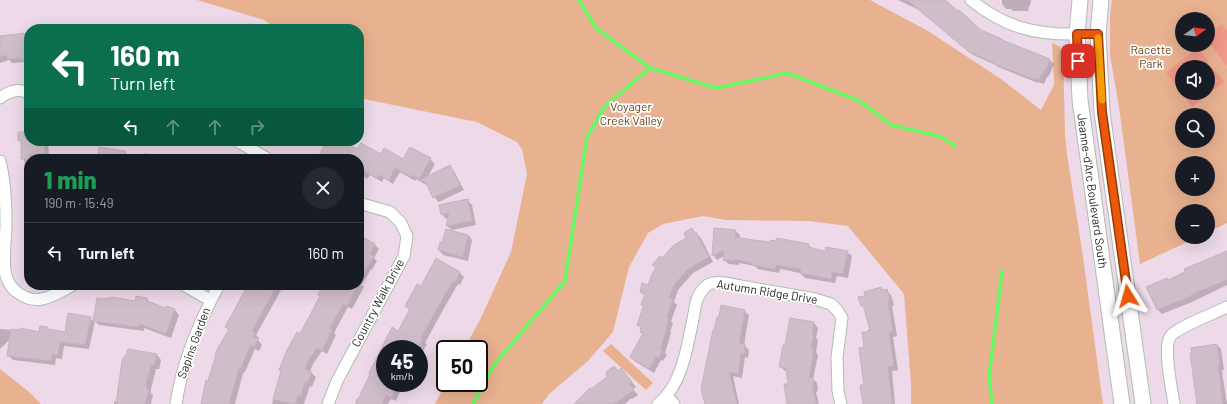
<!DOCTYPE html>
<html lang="en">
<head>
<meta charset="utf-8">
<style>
	:root { --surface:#171b24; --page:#242831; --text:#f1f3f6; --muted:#9ea1a6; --line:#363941 }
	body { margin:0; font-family:Barlow,sans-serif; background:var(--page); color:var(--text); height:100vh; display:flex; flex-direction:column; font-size:15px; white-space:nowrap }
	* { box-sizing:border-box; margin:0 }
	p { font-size:13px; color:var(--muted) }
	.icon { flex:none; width:22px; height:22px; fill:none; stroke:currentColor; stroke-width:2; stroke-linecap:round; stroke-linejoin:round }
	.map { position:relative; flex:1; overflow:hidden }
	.drawer { position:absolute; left:24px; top:154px; width:340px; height:136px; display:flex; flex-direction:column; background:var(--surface); border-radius:16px; box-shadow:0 4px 16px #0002 }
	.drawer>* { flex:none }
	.hud { position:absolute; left:24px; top:24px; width:340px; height:122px; border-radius:16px; box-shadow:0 4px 16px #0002; background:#0b6e4f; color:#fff; overflow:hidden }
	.needle { width:26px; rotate:75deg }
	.tools { position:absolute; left:1175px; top:12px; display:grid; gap:8px }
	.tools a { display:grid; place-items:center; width:40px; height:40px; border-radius:50%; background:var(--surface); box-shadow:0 4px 16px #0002; font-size:20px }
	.speed { position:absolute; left:376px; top:340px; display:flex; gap:8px; font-size:20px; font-weight:700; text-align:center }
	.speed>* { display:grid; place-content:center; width:52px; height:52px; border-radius:50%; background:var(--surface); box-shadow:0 4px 16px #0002; line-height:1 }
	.speed small { font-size:10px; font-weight:400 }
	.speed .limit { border:2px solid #111; border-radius:6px; background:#fff; color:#111 }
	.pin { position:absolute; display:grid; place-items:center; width:34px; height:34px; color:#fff; margin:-17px; border-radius:8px; box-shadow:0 2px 6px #0006 }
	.me { position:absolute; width:44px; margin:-22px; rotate:352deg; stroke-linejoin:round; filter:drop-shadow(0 0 3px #0008) }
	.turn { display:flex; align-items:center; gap:14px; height:84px; padding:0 20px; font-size:18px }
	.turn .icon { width:52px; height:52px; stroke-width:2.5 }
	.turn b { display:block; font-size:28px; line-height:34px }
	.lanes { display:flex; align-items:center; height:38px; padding:0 20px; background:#0003; justify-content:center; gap:20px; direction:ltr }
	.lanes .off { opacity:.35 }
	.round { display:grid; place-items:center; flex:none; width:42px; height:42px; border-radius:21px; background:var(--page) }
	.headline { display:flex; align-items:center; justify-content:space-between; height:68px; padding:0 20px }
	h1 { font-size:24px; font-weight:800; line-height:30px; color:#1e9e55 }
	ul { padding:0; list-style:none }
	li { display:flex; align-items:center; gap:12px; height:60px; padding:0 20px; border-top:1px solid var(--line) }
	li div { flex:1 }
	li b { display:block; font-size:15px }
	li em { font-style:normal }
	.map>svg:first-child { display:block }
	.green { fill:#e8b190; fill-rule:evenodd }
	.pitch { fill:#f1988a }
	.shadow { fill:#0003 }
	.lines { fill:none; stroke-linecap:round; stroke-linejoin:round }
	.stream { stroke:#65f962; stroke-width:3.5 }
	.building { fill:#cebec9; stroke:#c8b2c0 }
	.street-casing { stroke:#adbeb6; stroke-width:13 }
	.secondary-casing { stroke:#adbeb6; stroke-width:17 }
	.street { stroke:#fff; stroke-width:11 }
	.secondary { stroke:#fff; stroke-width:15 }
	.route-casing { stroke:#983908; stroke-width:10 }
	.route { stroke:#ea580c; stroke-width:7 }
	.slow { stroke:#f59e0b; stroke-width:7 }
	.labels { text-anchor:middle; stroke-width:3.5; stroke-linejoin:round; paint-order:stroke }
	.park-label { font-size:12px; fill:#6b4013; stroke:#fff }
	.street-label { font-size:12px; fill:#292929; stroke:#fff }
</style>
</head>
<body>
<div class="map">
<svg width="1227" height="404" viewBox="0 0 1227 404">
	<rect width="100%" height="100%" fill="#edd9e7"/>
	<g class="green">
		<path d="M197,0H870L928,31L1001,79L1041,110L1054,85L1052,43C1058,45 1061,47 1063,53L1065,134L1067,154L1083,257L1103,404H911V383L904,294L848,226L809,221L726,220L703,216L663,224L648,233L629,267L613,332L588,361L549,394L542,404H435L446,383H479V349H464L480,320L511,252L527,174L522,149L517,142L477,122L359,98V29H277L264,20Z"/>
		<path d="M1112,0H1227V223L1208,232V211H1182V237H1198L1140,264L1119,107L1110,55V15ZM1182,19H1208V45H1182ZM1182,67H1208V93H1182ZM1182,115H1208V141H1182ZM1182,163H1208V189H1182Z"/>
		<path d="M611,344L653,383L646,390L603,351Z"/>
		<path d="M0,369L29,392L41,404H0Z"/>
	</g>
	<g class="pitch">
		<path d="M1222,24L1227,31V66L1208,41V35Z"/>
		<path d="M1198,48L1209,62L1203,67H1182V83L1177,87L1166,72Z"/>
		<path d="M1213,68L1224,82L1192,107L1182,93H1208V71Z"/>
	</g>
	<g class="shadow">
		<path d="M898,0H944L980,31L1004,43L1050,60L1054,64L1051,72L1048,77H1047L1044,84L1038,82V83L998,67L996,65L973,55L921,11Z"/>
		<path d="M1002,0H1031L1030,6H1029L1028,11H1013L1011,9H1006L1002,4Z"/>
		<path d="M26,34L29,37V64H26L24,62L12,63L9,60L0,63V37Z"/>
		<path d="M29,133V141H48L49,159H29V198L27,172L25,169L22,143L19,140Z"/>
		<path d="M332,141H341L357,151L404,160L430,159L435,164L427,178L450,167L454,171L464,190L439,202L434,197L428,186L416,179L415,181L400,172L393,184L384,178L382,182L370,175L367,179L359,174V159H318L327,149Z"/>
		<path d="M125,152L129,156L144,159L145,153L168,159H87L88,155H99Z"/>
		<path d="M185,154L197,159H173L174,155L184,158Z"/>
		<path d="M467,200L472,205L476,225L452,230L447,226L449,218L446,219L442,214Z"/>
		<path d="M692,229L701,238L713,262L693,273L678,290L674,302L677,305L671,321L673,323L670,332L671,333L665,353L667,355L663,361L661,360L654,373L636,362L631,357L644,335L641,332L642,328L639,325L645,306L643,304L645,296L641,292L648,286L662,259L688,238Z"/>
		<path d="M715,229L735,231L740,235V238L770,243L808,245L813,249L826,252H847L852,256L848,278L837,276L835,283L805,278L800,273L780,269L779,273L758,269L755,266L739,263V265L729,264L724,260V256L717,260L713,255Z"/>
		<path d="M446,230L468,235L472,240L468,261L443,255L439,250L443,244Z"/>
		<path d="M359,236L375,245L379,249L374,258L377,261L372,270L371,269L362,285L364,287L352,309L348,307L334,333L336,335L327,354L322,351L313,364L310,372L316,377L312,387L310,386L304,404H272L282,372L328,285H359Z"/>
		<path d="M1227,252V285L1192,302L1162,314L1157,309L1168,281Z"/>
		<path d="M437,260L460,273L464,277L460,285L458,284L443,310L425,343L427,344L419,358V349H385V383H404L396,401L391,399L388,404H355L357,398L359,400L393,329L399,332L410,310L406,306L421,288Z"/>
		<path d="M249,285H284L256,335L259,338L258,340L262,345L259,351L255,349L245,372L243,373L235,404H202L217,356L229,330L226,327Z"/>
		<path d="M881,288L884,291L886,290L891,295L894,305L892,306L897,336L893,337L898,370L892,371L895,404H864L865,348L871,331L865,308L862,305L866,296Z"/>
		<path d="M98,299L136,302L147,299L152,304L166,309L167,307L175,310L179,315L171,338L144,328V331L99,325L95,321L89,349L64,346L62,359L56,358L55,365L13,360L9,356L11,338L0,349V330L1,329L11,330L12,331L40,333L47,328L50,331L66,333L90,318L94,322Z"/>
		<path d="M744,311L749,315L744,345L749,350L748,358L745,357L742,378L733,376L739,404H706Z"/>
		<path d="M814,323L818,328L816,338L818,340L816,352L818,355L813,379L817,383L818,391L816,392L819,404H791L788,371H785L780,366Z"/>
		<path d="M1217,345L1221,349L1224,370H1222L1223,378L1227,404H1198L1193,354Z"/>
		<path d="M157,355L161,360L159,369H156L151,389V393L153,395L151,404H114V401H117Z"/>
		<path d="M618,372L625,374L636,387L633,389L638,395L632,399L631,398L625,404H577Z"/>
	</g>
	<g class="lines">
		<g class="stream">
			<path d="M579,0L596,28L650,68L716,88L787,73L860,101L891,125L939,136L955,146"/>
			<path d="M473,404L494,365L565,281L587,137L605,106L650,68"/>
			<path d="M992,404L989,377L1002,271"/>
		</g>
	</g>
	<g class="building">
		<path d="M907,0H945L958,11L959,10L981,30L1002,39V40L1050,59L1047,67L1043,73H1042L1039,80L1034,78L1033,79L992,63L993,62L969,52Z"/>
		<path d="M26,33L29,59L21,60L20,58L7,59L6,55L0,57V36Z"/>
		<path d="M18,132H29V141H44L45,154H29V159H21V140L18,141Z"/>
		<path d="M330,141H343L357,149L361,143L381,154L384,148L403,159L410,147L431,158L419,179L411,175V177L395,168L389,180L379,175L377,178L359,168V159H317L324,146L327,147Z"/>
		<path d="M99,147L125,151V159H97Z"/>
		<path d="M450,165L460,185L433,198L426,183L420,180Z"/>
		<path d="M468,199L472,221L446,226L449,213L441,215L439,205Z"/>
		<path d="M692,228L695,233L696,232L709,257L688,269L674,285L669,298L673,299L667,317L669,318L666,328H667L660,349L663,350L658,358L656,356L649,369L630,357L643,333L640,332L641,327L637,325L644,305H641L645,294L640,292L642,283L648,285L653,272L656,268L652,265L660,256L662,258L674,245L686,238L684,233Z"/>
		<path d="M714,228L736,230L735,237L753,240L770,242V240L776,241L777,238L809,244L808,247L825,251L826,247L848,251L843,274L832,272L831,279L800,273L801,269L776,265L775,269L752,265L753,263L735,259V261L723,260L724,250L712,256Z"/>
		<path d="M446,229L468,235L463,257L438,250L440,242H442Z"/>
		<path d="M359,235L375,244L370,254L374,256L359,281Z"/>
		<path d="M1227,251V280L1197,292L1181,301V300L1157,310L1146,287L1167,278L1168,280L1185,272L1184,269Z"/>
		<path d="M436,258L460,272L455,282L453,281L439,305L421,338L423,339L417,349H385V383H398L391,398L386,395L382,404H356L370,374L369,373L392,327L398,331L410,309L405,306L417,284L421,286Z"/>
		<path d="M248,285H277L252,331L255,333L253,337L258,339L254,347L250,345L241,368H239L229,404H201L206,380L208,381L216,355H215L219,345H220L229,329L225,327Z"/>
		<path d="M323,285H358L347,306L343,304L330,328L332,330L322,350L317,348L309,359L305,369L312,372L307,383L305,382L301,396H298L296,404H290L273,399L281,371L279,370L287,350L297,332L300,334L320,296L318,295Z"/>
		<path d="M881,287L882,290L887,289L890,301H888L893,332H889L894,366L888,367L892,404H863L860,385H864L859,348L864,347L862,332H868V330H870L863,305L861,306L858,297L865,296L864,292Z"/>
		<path d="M136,296L147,298V301L166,308L167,306L175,309L166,334L140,324L139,327L93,321L97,298L106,299L107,298H111V297L135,301Z"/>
		<path d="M721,305L745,310L739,343L745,344L744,354L741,353L738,374L729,372L737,404H705L701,389L713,330H714L717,317H719Z"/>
		<path d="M68,313L91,317L85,345L60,342L58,355L52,354L51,361L7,356L11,329L19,330L20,328L39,332L40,326L48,327V329L65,332Z"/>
		<path d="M790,318L814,322L812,334H814L811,349H814L809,378L813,377L814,387H812L816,404H787L784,384H788L786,368L779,367L783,345H785Z"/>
		<path d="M1217,344L1220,366H1218L1219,373L1223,404H1197L1190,353H1192L1191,348Z"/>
		<path d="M128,349L157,354L154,365H151L146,384L147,389H149L145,404H116L122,361L123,358L126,355Z"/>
		<path d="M614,366L618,371L621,368L632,382L629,384L634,390L614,404H574L590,388L591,389L607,377L606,372Z"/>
	</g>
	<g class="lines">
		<defs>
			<g id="street">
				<path d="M971,0C1004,27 1035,35 1077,34"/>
				<path d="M0,98C9,91 19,88 29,93"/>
				<path d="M237,141L268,159"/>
				<path d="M0,161C5,181 6,202 6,222C6,238 3,256 5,271C6,279 11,288 17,292C37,308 54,295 73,285"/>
				<path d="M184,285L210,300"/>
				<path d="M667,396L674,404"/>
				<path d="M176,404C182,362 199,322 219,285"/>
				<path d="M328,404L337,381L404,256L407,236L401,223L390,212L359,203"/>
				<path d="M658,404C682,385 687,348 693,319C695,308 696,296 704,288C709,282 717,282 724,283L815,299L831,304L837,310L842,318L837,357L838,391L841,404"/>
				<path d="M1174,404C1172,390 1163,348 1170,337C1175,328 1215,313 1227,307"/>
			</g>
			<g id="secondary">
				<path d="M1080,0L1077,34L1080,100L1122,404"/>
				<path d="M1101,0L1098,34L1102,112L1143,404"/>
			</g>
		</defs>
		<use href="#street" class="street-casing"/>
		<use href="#secondary" class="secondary-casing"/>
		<use href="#street" class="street"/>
		<use href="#secondary" class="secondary"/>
	</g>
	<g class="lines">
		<defs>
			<path id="route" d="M1078,61L1077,34H1098L1102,112L1128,296"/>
		</defs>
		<use href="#route" class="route-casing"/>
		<use href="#route" class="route"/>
		<path class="slow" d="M1098,38L1102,100"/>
	</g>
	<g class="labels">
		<g class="park-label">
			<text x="1151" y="54">Racette<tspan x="1151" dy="14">Park</tspan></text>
			<text x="631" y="111">Voyager<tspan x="631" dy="14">Creek Valley</tspan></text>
		</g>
		<g class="street-label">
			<text transform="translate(1092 191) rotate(82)" y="4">Jeanne-d'Arc Boulevard South</text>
			<text transform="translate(767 292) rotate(9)" y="4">Autumn Ridge Drive</text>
			<text transform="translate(378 303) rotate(-62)" y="4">Country Walk Drive</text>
			<text transform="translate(194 343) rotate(-70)" y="4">Sapins Garden</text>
		</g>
	</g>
</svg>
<div class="tools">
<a><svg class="needle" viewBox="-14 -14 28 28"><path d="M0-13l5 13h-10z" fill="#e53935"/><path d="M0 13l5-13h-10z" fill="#9ea1a6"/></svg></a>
<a><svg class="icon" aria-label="sound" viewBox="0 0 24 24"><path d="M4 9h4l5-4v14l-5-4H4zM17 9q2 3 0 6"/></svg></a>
<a><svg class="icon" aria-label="search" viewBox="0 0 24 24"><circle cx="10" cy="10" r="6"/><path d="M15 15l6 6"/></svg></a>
<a>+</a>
<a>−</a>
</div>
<div class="speed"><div>45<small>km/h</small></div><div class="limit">50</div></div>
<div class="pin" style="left:1078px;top:61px;background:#d93025"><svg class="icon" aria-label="arrive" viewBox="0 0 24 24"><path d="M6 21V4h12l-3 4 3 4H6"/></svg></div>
<svg class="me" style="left:1128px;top:296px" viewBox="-20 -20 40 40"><path d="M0-17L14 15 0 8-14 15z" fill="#ea580c" stroke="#fff" stroke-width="4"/></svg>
<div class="hud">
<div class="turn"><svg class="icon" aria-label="left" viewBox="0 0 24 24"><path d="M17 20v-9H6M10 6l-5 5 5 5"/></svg><div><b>160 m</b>Turn left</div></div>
<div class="lanes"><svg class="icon" aria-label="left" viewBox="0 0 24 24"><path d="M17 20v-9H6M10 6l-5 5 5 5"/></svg><svg class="icon off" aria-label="ahead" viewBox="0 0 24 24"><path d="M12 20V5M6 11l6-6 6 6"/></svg><svg class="icon off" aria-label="ahead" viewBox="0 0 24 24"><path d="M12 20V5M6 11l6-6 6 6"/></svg><svg class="icon off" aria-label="right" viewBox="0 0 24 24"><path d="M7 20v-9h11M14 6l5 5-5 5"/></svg></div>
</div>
<section class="drawer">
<div class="headline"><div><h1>1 min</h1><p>190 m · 15:49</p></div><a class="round"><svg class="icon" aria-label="close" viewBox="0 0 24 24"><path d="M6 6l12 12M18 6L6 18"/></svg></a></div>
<ul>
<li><svg class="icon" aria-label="left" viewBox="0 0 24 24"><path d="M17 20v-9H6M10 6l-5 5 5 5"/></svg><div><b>Turn left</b></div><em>160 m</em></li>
</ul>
</section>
</div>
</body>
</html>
